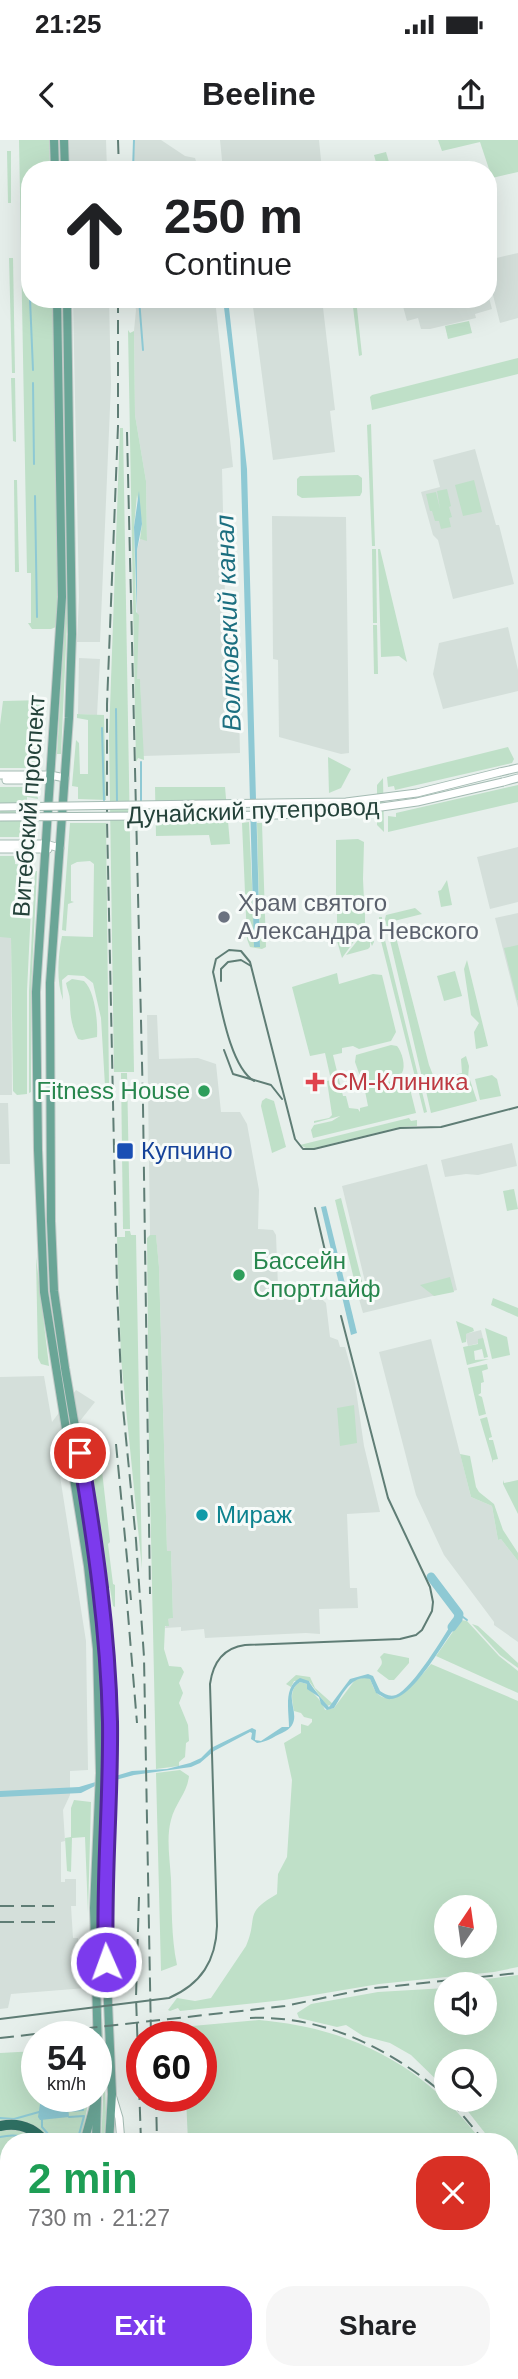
<!DOCTYPE html>
<html lang="en">
<head>
<meta charset="utf-8">
<style>
	:root { --surface:#fff; --page:#f6f6f6; --text:#202124; --muted:#757577; --accent:#7c3aed }
	body { margin:0; font-family:Helvetica,sans-serif; background:var(--page); color:var(--text); height:100vh; display:flex; flex-direction:column; font-size:26px; white-space:nowrap }
	* { box-sizing:border-box; margin:0 }
	p { font-size:23px; color:var(--muted) }
	.icon { flex:none; width:38px; height:38px; fill:none; stroke:currentColor; stroke-width:2; stroke-linecap:round; stroke-linejoin:round }
	.map { position:relative; flex:1; overflow:hidden }
	.drawer { position:absolute; left:0px; top:1993px; width:518px; height:247px; display:flex; flex-direction:column; background:var(--surface); border-radius:28px 28px 0 0; box-shadow:0 7px 28px #0002 }
	.drawer>* { flex:none }
	.hud { position:absolute; left:21px; top:21px; width:476px; height:147px; border-radius:28px; box-shadow:0 7px 28px #0002; background:#fff; color:var(--text); overflow:hidden }
	.needle { width:46px; rotate:13deg }
	.buttons { position:absolute; left:434px; top:1755px; display:grid; gap:14px }
	.buttons a { display:grid; place-items:center; width:63px; height:63px; border-radius:50%; background:var(--surface); box-shadow:0 7px 28px #0002; font-size:35px }
	.speed { position:absolute; left:21px; top:1881px; display:flex; gap:14px; font-size:35px; font-weight:700; text-align:center }
	.speed>* { display:grid; place-content:center; width:91px; height:91px; border-radius:50%; background:var(--surface); box-shadow:0 7px 28px #0002; line-height:1 }
	.speed small { font-size:18px; font-weight:400 }
	.speed .limit { border:10px solid #d22; background:#fff; color:#111 }
	.pin { position:absolute; display:grid; place-items:center; width:60px; height:60px; color:#fff; margin:-30px; border:4px solid #fff; border-radius:50%; box-shadow:0 2px 7px #0007 }
	.me { position:absolute; width:77px; margin:-38px; rotate:358deg; stroke-linejoin:round; filter:drop-shadow(0 0 5px #0008) }
	.turn { display:flex; align-items:center; gap:24px; height:147px; padding:0 28px; font-size:32px }
	.turn .icon { width:91px; height:91px; stroke-width:2.5 }
	.turn b { display:block; font-size:49px; line-height:60px }
	.round { display:grid; place-items:center; flex:none; width:74px; height:74px; border-radius:28px; background:var(--page) }
	.summary { display:flex; align-items:center; justify-content:space-between; height:119px; padding:0 28px }
	h1 { font-size:42px; font-weight:700; line-height:52px; color:#1e9e55 }
	.action { display:flex; gap:14px; margin-top:auto; padding:14px 28px }
	.action a { flex:1; height:80px; border-radius:28px; background:var(--accent); color:#fff; font-size:28px; font-weight:700; line-height:80px; text-align:center }
	.action a+a { background:var(--page); color:var(--text) }
	.status { display:flex; justify-content:space-between; align-items:center; height:49px; padding:0 35px; background:var(--surface); direction:ltr }
	.status svg { height:19px; fill:currentColor }
	header { display:flex; justify-content:space-between; align-items:center; height:91px; padding:0 28px; background:var(--surface); font-size:32px; font-weight:700 }
	.map>svg:first-child { display:block }
	.built { fill:#d4dfda }
	.green { fill:#bfe0c8; fill-rule:evenodd }
	.water { fill:#8ec9d4 }
	.lines { fill:none; stroke-linecap:round; stroke-linejoin:round }
	.stream { stroke:#8ec9d4; stroke-width:2 }
	.river { stroke:#8ec9d4; stroke-width:9 }
	.secondary-casing { stroke:#a4bbb3; stroke-width:9 }
	.primary-casing { stroke:#c2cac8; stroke-width:10 }
	.highway-casing { stroke:#c2cac8; stroke-width:11 }
	.secondary { stroke:#fff; stroke-width:7 }
	.primary { stroke:#6aa596; stroke-width:8 }
	.highway { stroke:#2f6f62; stroke-width:10 }
	.tram { stroke:#5f7d75; stroke-width:2 }
	.rail { stroke:#5f7d75; stroke-width:2; stroke-dasharray:14 7; stroke-linecap:butt }
	.secondary-bridge-casing { stroke:#a4bbb3; stroke-width:9; stroke-linecap:butt }
	.primary-bridge-casing { stroke:#c2cac8; stroke-width:10; stroke-linecap:butt }
	.secondary-bridge { stroke:#fff; stroke-width:7 }
	.primary-bridge { stroke:#6aa596; stroke-width:8 }
	.route-casing { stroke:#51269a; stroke-width:18 }
	.route { stroke:#7c3aed; stroke-width:12 }
	.worship-dot { fill:#6b7280; stroke:#f7fbf9; stroke-width:2.5 }
	.health-dot { fill:#e0444e; stroke:#f7fbf9; stroke-width:2.5 }
	.leisure-dot { fill:#2e9e5b; stroke:#f7fbf9; stroke-width:2.5 }
	.transit-dot { fill:#1a4fb4; stroke:#f7fbf9; stroke-width:2.5 }
	.culture-dot { fill:#0f9aa8; stroke:#f7fbf9; stroke-width:2.5 }
	.labels { text-anchor:middle; stroke-width:6; stroke-linejoin:round; paint-order:stroke }
	.street-label { font-size:24px; fill:#24423a; stroke:#f7fbf9 }
	.worship-label { font-size:24px; fill:#5b616d; stroke:#f7fbf9; text-anchor:start }
	.health-label { font-size:24px; fill:#be3a42; stroke:#f7fbf9; text-anchor:start }
	.leisure-label { font-size:24px; fill:#27864d; stroke:#f7fbf9; text-anchor:end }
	.transit-label { font-size:24px; fill:#164399; stroke:#f7fbf9; text-anchor:start }
	.culture-label { font-size:24px; fill:#0d838f; stroke:#f7fbf9; text-anchor:start }
	.water-label { font-size:26px; font-style:italic; fill:#1c6f80; stroke:#f7fbf9 }
</style>
</head>
<body>
<div class="status"><b>21:25</b><svg viewBox="0 0 49 12"><path d="M0 12V9h3v3zM5 12V6h3v6zM10 12V3h3v9zM15 12V0h3v12zM26 1h20v11H26zM47 4h2v5h-2z"/></svg></div>
<header><svg class="icon" aria-label="back" viewBox="0 0 24 24"><path d="M15 5l-7 7 7 7"/></svg>Beeline<svg class="icon" aria-label="share" viewBox="0 0 24 24"><path d="M12 15V3M7 8l5-5 5 5M5 13v7h14v-7"/></svg></header>
<div class="map">
<svg width="518" height="2239" viewBox="0 0 518 2239">
	<rect width="100%" height="100%" fill="#e6efeb"/>
	<g class="built">
		<path d="M69,0H106L107,30H70Z"/>
		<path d="M135,0H161L185,16L195,18L199,30H133Z"/>
		<path d="M220,0H319L322,30H223Z"/>
		<path d="M518,113V178L500,183L488,135V120Z"/>
		<path d="M488,154L492,169L475,174L476,178L430,189H421L418,178L407,181L401,159H488Z"/>
		<path d="M73,159H109L111,244L100,502H77L79,457Z"/>
		<path d="M134,159H215L233,327L222,329L225,457L237,495L240,613L143,616L140,540H137V410L140,399L147,400L146,341L135,275L134,191L136,170Z"/>
		<path d="M252,159H322L335,270L330,271L335,312L273,320Z"/>
		<path d="M475,309L496,385H499L514,444L453,459L438,400L433,395L421,352L440,347L433,320Z"/>
		<path d="M272,376L346,377L349,613L341,614L279,597L278,520L273,519Z"/>
		<path d="M508,487L518,530V551L443,569L433,534L439,503Z"/>
		<path d="M79,518L100,519L97,575L78,574Z"/>
		<path d="M518,707V762L490,769L477,717Z"/>
		<path d="M518,773V868L495,778Z"/>
		<path d="M0,794L1,797H11L12,955H0Z"/>
		<path d="M147,875H157L159,919L198,918L216,924L221,972H240L247,984L259,1050L258,1089L273,1090L276,1095L278,1147L282,1150L303,1146L311,1149L326,1163L330,1197L338,1200L340,1207H345L355,1243L364,1306L380,1372L347,1374L350,1448H357L358,1468L319,1469L320,1494L306,1493L205,1498L204,1489L181,1491V1487L165,1488L168,1479L173,1478L171,1412H167L159,1127L156,1096L150,1095Z"/>
		<path d="M0,963H8L10,1024H0Z"/>
		<path d="M512,1003L517,1026L478,1035L466,1034L445,1037L441,1020Z"/>
		<path d="M427,1024L457,1150L363,1173L357,1152L366,1156L365,1151L367,1150L342,1046Z"/>
		<path d="M481,1190L484,1202L468,1206L465,1194Z"/>
		<path d="M431,1199L471,1357L492,1366L498,1400L501,1399L518,1421V1502L494,1485V1482L444,1415L416,1355L379,1212Z"/>
		<path d="M44,1236L52,1282L76,1250L95,1262L56,1311L86,1501L88,1630L70,1631V1655L63,1670L65,1701L61,1702V1742H65V1739H76V1766H71L73,1798H78V1819L86,1820V1848L11,1854L8,1868L0,1869V1237Z"/>
	</g>
	<g class="green">
		<path d="M19,0H49L50,30H30V159H55L58,478L56,487L51,489H32L28,483H31V433H27Z"/>
		<path d="M438,0H518V32L492,38L480,2L442,11Z"/>
		<path d="M7,11H11V63H8Z"/>
		<path d="M386,12L391,29L378,30L374,15Z"/>
		<path d="M9,118H13L15,233H12Z"/>
		<path d="M61,159H63L68,462L61,614H57L66,461Z"/>
		<path d="M352,159H356L362,215L359,216Z"/>
		<path d="M469,181L472,193L448,199L445,186Z"/>
		<path d="M128,190L130,193L134,191L135,275L146,341L147,401L140,399L142,384L137,355L134,387L136,472L139,475L137,539H140L144,620L138,618L136,622Z"/>
		<path d="M518,218V234L372,270L370,257L372,255Z"/>
		<path d="M11,238H15L16,302L13,301Z"/>
		<path d="M371,284L375,406H372L367,285Z"/>
		<path d="M120,288H123L134,932H114L109,596Z"/>
		<path d="M358,335L362,338V352L360,356L302,358L297,355V339L300,336Z"/>
		<path d="M14,340H17L19,432H15Z"/>
		<path d="M474,340L482,372L463,376L455,345Z"/>
		<path d="M447,349L451,366L449,367L452,377L449,378L451,387L441,389L439,381H435L432,371H430L426,354L436,352L440,369L437,351Z"/>
		<path d="M372,409H376L377,483H373Z"/>
		<path d="M378,409H380L407,522L399,516L381,517Z"/>
		<path d="M373,485H377L378,534H374Z"/>
		<path d="M44,560L39,622L32,628H0V585L3,561Z"/>
		<path d="M77,574L104,575L106,660L78,659V647L72,646L76,600L79,603L80,634H88V580L77,578Z"/>
		<path d="M508,607L514,619L512,623L395,650L394,646L388,647L387,637Z"/>
		<path d="M328,617L351,629L341,648L329,653Z"/>
		<path d="M383,638L384,692L377,685V645Z"/>
		<path d="M518,645V662L388,692V676L396,677V673Z"/>
		<path d="M0,647H28L37,653L38,659L27,657V687L36,684L32,694L26,697H0Z"/>
		<path d="M155,647H225L230,704L211,705L209,695L156,696Z"/>
		<path d="M249,682L255,807L260,806L257,683H262L266,807L262,809L250,807L247,799L242,683Z"/>
		<path d="M70,683H106L109,946H105L101,878L93,843L84,836L68,835L62,840L63,860C56,841 58,816 62,796L93,797L94,724L90,721L77,722L71,725V761L74,762L68,764L66,791L62,790Z"/>
		<path d="M358,699L364,702L363,739L364,760L336,765V700Z"/>
		<path d="M0,716H15V724L22,725L23,716L30,720L33,727L27,851V954L17,955L13,951L11,798L0,797Z"/>
		<path d="M35,731H37L31,852V952L29,953V851Z"/>
		<path d="M447,740L452,765L441,767L438,751L441,750Z"/>
		<path d="M365,766V786L342,818L337,801V770Z"/>
		<path d="M415,768L422,774L394,781L398,796L396,797L429,925L435,940L462,933L461,919L466,916L469,926L468,938L465,939L427,948L424,946L385,779L386,775Z"/>
		<path d="M379,777H382L383,792L427,972L424,973L379,793Z"/>
		<path d="M369,786L374,802L372,806L370,801V807L368,809L346,815Z"/>
		<path d="M518,805V860H517L504,808Z"/>
		<path d="M467,820L488,906L476,909L474,892L479,883L471,875L464,829Z"/>
		<path d="M455,831L462,856L444,861L437,836Z"/>
		<path d="M337,833L339,844L373,834L382,835L396,892L391,901L359,909L353,906L342,908V913L333,915L343,956H346L349,968L358,969L360,972V968L368,966L365,951L367,947L401,939L409,945L416,973L313,998L311,990L314,985L332,981L340,976L314,983V981L329,978L332,975L327,941L331,940L325,913L310,916L292,847Z"/>
		<path d="M72,839L84,841C95,851 98,882 97,897L82,900L78,899C71,885 70,874 70,861C70,855 67,849 66,843Z"/>
		<path d="M391,905L397,906C402,912 406,926 402,933L368,943L362,942L355,922L356,915Z"/>
		<path d="M121,933H127L130,1089H123Z"/>
		<path d="M492,935L497,939L501,956L480,960L475,939Z"/>
		<path d="M470,940L477,961L431,973L426,951Z"/>
		<path d="M266,958L274,961L286,1007L272,1013L261,966L262,961Z"/>
		<path d="M409,978L411,981L417,980V986L400,987L314,1008H306L300,1005Z"/>
		<path d="M514,1049L518,1069L507,1071L503,1051Z"/>
		<path d="M341,1058L365,1153L366,1156L357,1152L335,1060Z"/>
		<path d="M125,1091H130L131,1095H136L142,1429L121,1218L117,1097H125Z"/>
		<path d="M150,1095H156L159,1127L167,1411H171L173,1478L168,1479L169,1486H165L164,1509L169,1526L181,1527L184,1532L179,1543L183,1553L179,1563L188,1585L189,1601L186,1603L185,1617L179,1622V1626L156,1629L149,1305L147,1098Z"/>
		<path d="M36,1117L49,1226L41,1224L38,1218Z"/>
		<path d="M450,1137L454,1152L434,1156L420,1145Z"/>
		<path d="M493,1158L518,1168V1177L491,1165Z"/>
		<path d="M456,1181L473,1188L474,1191L466,1194V1202L462,1203Z"/>
		<path d="M485,1188L507,1197L510,1215L492,1219Z"/>
		<path d="M483,1198L488,1217L484,1218L482,1209L474,1211L475,1220L489,1219L467,1225L463,1207L478,1204V1199Z"/>
		<path d="M487,1224L488,1229L482,1231L484,1242L481,1243V1253L478,1255L482,1257L486,1274L479,1276L468,1228Z"/>
		<path d="M354,1265L357,1303L340,1306L337,1268Z"/>
		<path d="M487,1277L492,1297L489,1298V1300H493L498,1319L493,1320V1323L480,1279Z"/>
		<path d="M89,1294L95,1299L100,1313L110,1402L108,1404L113,1444L115,1445V1467L113,1466L110,1448H108L97,1371L83,1296Z"/>
		<path d="M460,1314L470,1316L476,1347L479,1352L494,1364L503,1390L518,1413V1421L501,1399L498,1400L492,1366L471,1357Z"/>
		<path d="M503,1340L504,1343L518,1340V1374L503,1344Z"/>
		<path d="M461,1480L467,1481L499,1516L518,1531V1553L436,1516Z"/>
		<path d="M472,1484L478,1486L518,1523V1528L500,1515Z"/>
		<path d="M384,1513L409,1518V1523L394,1540H389L377,1531C381,1525 384,1524 380,1517Z"/>
		<path d="M431,1524L518,1561V1827L494,1832L379,1844L284,1860L180,1871L178,1868L170,1871L168,1870L177,1858L195,1861L211,1858L246,1806C259,1777 242,1774 277,1754L278,1734L287,1717L292,1640L284,1603L301,1593V1584L308,1586L312,1582V1579L304,1577L301,1573L294,1571C292,1560 289,1549 300,1542L307,1544C312,1555 319,1555 325,1570L334,1568L355,1540L366,1537L370,1539C372,1543 374,1551 378,1554C395,1570 421,1536 431,1524ZM446,1768H485V1806H446Z"/>
		<path d="M296,1535L310,1537L315,1548L333,1564L327,1566L309,1541H294L291,1547L286,1544Z"/>
		<path d="M180,1630L189,1636C187,1654 175,1663 171,1680C166,1698 170,1720 171,1739C172,1768 171,1796 177,1825L161,1831L156,1633Z"/>
		<path d="M74,1660L91,1662L88,1773L85,1697L72,1698L71,1732L67,1731L65,1698L71,1697V1668Z"/>
		<path d="M100,1830L106,1973L104,2002H101L103,1962Z"/>
		<path d="M518,1835V2050L513,2033L509,2027V2002H492L459,1960H485V1922H446V1949L411,1915L390,1903L363,1896L346,1885L337,1887L299,1878L297,1873L311,1864L378,1852L446,1848V1883H485V1844H468L472,1841Z"/>
		<path d="M259,1880C352,1888 426,1926 482,2002H188L186,1957L201,1956V1897H184L181,1887Z"/>
		<path d="M37,1911V1956L89,1957L81,2002H50C37,1983 21,1984 0,1982V1913Z"/>
		<path d="M0,1988H22L43,2002H9V2067L0,2065Z"/>
		<path d="M509,2056L518,2082V2239H174L173,2231H509Z"/>
		<path d="M0,2122H9V2169L0,2183Z"/>
		<path d="M25,2231H105V2239H22Z"/>
	</g>
	<g class="water">
		<path d="M223,159H228L247,329L260,807H254L240,299Z"/>
		<path d="M139,351L142,384L137,410V475L134,387Z"/>
		<path d="M326,1066L357,1193L351,1195L321,1067Z"/>
		<path d="M455,1478L461,1480C446,1496 415,1558 391,1559C386,1560 381,1555 376,1553L370,1539C351,1534 343,1554 334,1568L327,1570L321,1564L319,1557L307,1549V1544L300,1542C278,1557 310,1580 282,1593C273,1597 267,1602 257,1603L251,1599L252,1593L250,1592L214,1611L200,1623L191,1627L134,1635L97,1645L81,1653L0,1657V1651L79,1647L132,1631L167,1629L190,1623L201,1618L211,1608L252,1588L256,1590L255,1600L261,1601L282,1587H289C289,1571 283,1547 300,1538L309,1541C310,1545 327,1565 329,1567L350,1539L368,1534L373,1536L380,1551C385,1554 389,1557 396,1555C413,1548 444,1496 455,1478Z"/>
		<path d="M62,1962L68,1966L69,1977L40,1980L38,1977L40,1964Z"/>
	</g>
	<g class="lines">
		<g class="stream">
			<path d="M133,30L134,0"/>
			<path d="M29,37L30,48"/>
			<path d="M30,100V117"/>
			<path d="M30,159L33,230"/>
			<path d="M139,159L143,210"/>
			<path d="M33,243L34,324"/>
			<path d="M35,356L37,477"/>
			<path d="M116,569L117,663"/>
			<path d="M102,588L104,660"/>
			<path d="M141,622V663"/>
			<path d="M142,679V688"/>
			<path d="M459,1474L467,1480"/>
			<path d="M67,1963L83,1961"/>
			<path d="M69,1971L83,1970L84,1956"/>
			<path d="M69,1977L84,1976L77,2002"/>
			<path d="M0,1978L14,1979L39,1972"/>
			<path d="M42,1980V1987L55,2002"/>
			<path d="M0,1997C13,1994 22,1995 34,2002"/>
			<path d="M1,2058L9,2059"/>
			<path d="M0,2145L9,2146"/>
			<path d="M0,2183L9,2172"/>
			<path d="M93,2231L95,2239"/>
			<path d="M28,2239L30,2231"/>
			<path d="M86,2239L88,2231"/>
		</g>
		<path class="river" d="M431,1437L459,1474L458,1479L452,1487"/>
		<defs>
			<g id="secondary">
				<path d="M500,632L518,628"/>
				<path d="M0,635H50L65,638"/>
				<path d="M6,640H37"/>
				<path d="M503,642L518,638"/>
				<path d="M0,704H45L60,708"/>
				<path d="M0,709H48"/>
				<path d="M113,1958L119,1978L121,2002"/>
				<path d="M130,2231V2239"/>
			</g>
			<g id="primary">
				<path d="M54,0L55,30"/>
				<path d="M64,0L65,30"/>
				<path d="M57,159L62,457L36,852L38,1010L44,1152L88,1426L97,1509L100,1633L94,1768L98,1911L96,2002"/>
				<path d="M67,159L72,494L69,578L50,843L51,1081L54,1151L65,1228L98,1422L107,1509L110,1603L104,1771L112,1954L109,2002"/>
				<path d="M84,2002L94,1966"/>
				<path d="M0,2118H9"/>
				<path d="M0,2130L9,2131"/>
				<path d="M0,2194L9,2180"/>
				<path d="M0,2225L9,2208"/>
				<path d="M107,2231V2239"/>
				<path d="M14,2239L17,2231"/>
			</g>
			<g id="highway">
				<path d="M0,1986C18,1982 34,1988 46,2002"/>
				<path d="M0,2090H9"/>
				<path d="M0,2103L9,2104"/>
				<path d="M509,2106H518"/>
				<path d="M509,2119H518"/>
			</g>
		</defs>
		<use href="#secondary" class="secondary-casing"/>
		<use href="#primary" class="primary-casing"/>
		<use href="#highway" class="highway-casing"/>
		<use href="#secondary" class="secondary"/>
		<use href="#primary" class="primary"/>
		<use href="#highway" class="highway"/>
		<g class="tram">
			<path d="M221,841V829L228,822L241,820L251,826"/>
			<path d="M224,910L233,934L271,945L282,959"/>
			<path d="M254,941C229,926 220,860 213,832L216,819L229,810L241,811L250,822L295,999L303,1009H314L400,988L441,987L518,967"/>
			<path d="M315,1068L326,1115"/>
			<path d="M0,1879L169,1858C201,1844 216,1821 217,1786L210,1544C213,1522 223,1508 245,1505L400,1499L416,1495L422,1490L432,1471L433,1462L430,1447L388,1358L341,1176"/>
		</g>
		<g class="rail">
			<path d="M118,0L119,30"/>
			<path d="M118,159V286L107,564V680L117,1150L122,1258L136,1400L144,1517L151,1897"/>
			<path d="M127,292L143,965L150,1454"/>
			<path d="M116,1304L131,1460"/>
			<path d="M126,1450L137,1583"/>
			<path d="M139,1757L136,1857L141,2002"/>
			<path d="M0,1766H54"/>
			<path d="M0,1782H55"/>
			<path d="M250,1878C324,1875 391,1909 446,1956"/>
			<path d="M0,1898L285,1866L366,1849L518,1833"/>
			<path d="M156,1956L157,2002"/>
			<path d="M450,1960L485,2002"/>
			<path d="M509,2046L518,2071"/>
			<path d="M145,2231V2239"/>
			<path d="M157,2231V2239"/>
		</g>
		<defs>
			<g id="secondary-bridge">
				<path d="M0,667L346,662L417,653L500,632"/>
				<path d="M0,677L277,675L353,671L417,662L503,642"/>
			</g>
			<path id="primary-bridge" d="M0,2068L9,2069"/>
		</defs>
		<use href="#secondary-bridge" class="secondary-bridge-casing"/>
		<use href="#primary-bridge" class="primary-bridge-casing"/>
		<use href="#secondary-bridge" class="secondary-bridge"/>
		<use href="#primary-bridge" class="primary-bridge"/>
	</g>
	<g class="lines">
		<defs>
			<path id="route" d="M80,1313C95,1402 108,1491 110,1582C111,1662 103,1742 106,1822"/>
		</defs>
		<use href="#route" class="route-casing"/>
		<use href="#route" class="route"/>
	</g>
	<circle class="worship-dot" cx="224" cy="777" r="7"/>
	<path class="health-dot" d="M311.5 931.5h7v7h7v7h-7v7h-7v-7h-7v-7h7z"/>
	<g class="leisure-dot">
		<circle cx="204" cy="951" r="7"/>
		<circle cx="239" cy="1135" r="7"/>
	</g>
	<rect class="transit-dot" x="116" y="1002" width="18" height="18" rx="3.5"/>
	<circle class="culture-dot" cx="202" cy="1375" r="7"/>
	<g class="labels">
		<g class="street-label">
			<text transform="translate(29 666) rotate(-86)" y="8">Витебский проспект</text>
			<text transform="translate(253 671) rotate(-2)" y="8">Дунайский путепровод</text>
		</g>
		<g class="worship-label">
			<text x="238" y="771">Храм святого<tspan x="238" dy="28">Александра Невского</tspan></text>
		</g>
		<g class="health-label">
			<text x="331" y="950">СМ-Клиника</text>
		</g>
		<g class="leisure-label">
			<text x="190" y="959">Fitness House</text>
			<text x="253" y="1129" text-anchor="start">Бассейн<tspan x="253" dy="28">Спортлайф</tspan></text>
		</g>
		<g class="transit-label">
			<text x="141" y="1019">Купчино</text>
		</g>
		<g class="culture-label">
			<text x="216" y="1383">Мираж</text>
		</g>
		<g class="water-label">
			<text transform="translate(228 483) rotate(-92)" y="9">Волковский канал</text>
		</g>
	</g>
</svg>
<div class="buttons">
<a><svg class="needle" viewBox="-14 -14 28 28"><path d="M0-13l5 13h-10z" fill="#e53935"/><path d="M0 13l5-13h-10z" fill="#757577"/></svg></a>
<a><svg class="icon" aria-label="sound" viewBox="0 0 24 24"><path d="M4 9h4l5-4v14l-5-4H4zM17 9q2 3 0 6"/></svg></a>
<a><svg class="icon" aria-label="search" viewBox="0 0 24 24"><circle cx="10" cy="10" r="6"/><path d="M15 15l6 6"/></svg></a>
</div>
<div class="speed"><div>54<small>km/h</small></div><div class="limit">60</div></div>
<div class="pin" style="left:80px;top:1313px;background:#d93025"><svg class="icon" aria-label="arrive" viewBox="0 0 24 24"><path d="M6 21V4h12l-3 4 3 4H6"/></svg></div>
<svg class="me" style="left:106px;top:1822px" viewBox="-20 -20 40 40"><circle r="17" fill="#7c3aed" stroke="#fff" stroke-width="3"/><path d="M0-11L8 9 0 5-8 9z" fill="#fff"/></svg>
<div class="hud">
<div class="turn"><svg class="icon" aria-label="ahead" viewBox="0 0 24 24"><path d="M12 20V5M6 11l6-6 6 6"/></svg><div><b>250 m</b>Continue</div></div>
</div>
<section class="drawer">
<div class="summary"><div><h1>2 min</h1><p>730 m · 21:27</p></div><a class="round" style="background:#d93025;color:#fff"><svg class="icon" aria-label="close" viewBox="0 0 24 24"><path d="M6 6l12 12M18 6L6 18"/></svg></a></div>
<div class="action"><a>Exit</a><a>Share</a></div>
</section>
</div>
</body>
</html>
